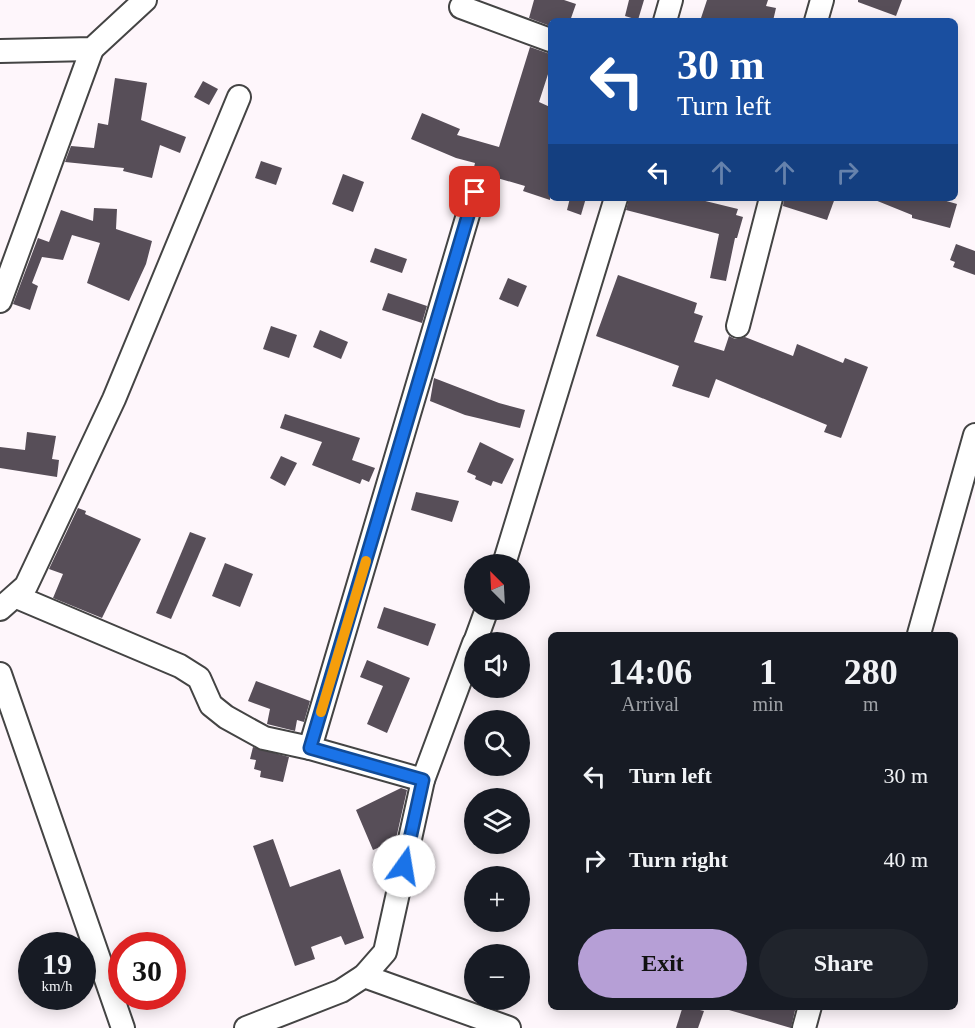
<!DOCTYPE html>
<html lang="en">
<head>
<meta charset="utf-8">
<style>
	:root { --surface:#171b24; --page:#20242c; --text:#f1f3f6; --muted:#9ea1a6; --accent:#b69fd6 }
	body { margin:0; font-family:Georgia,serif; background:var(--page); color:var(--text); height:100vh; display:flex; flex-direction:column; font-size:22px; white-space:nowrap }
	* { box-sizing:border-box; margin:0 }
	p { font-size:20px; color:var(--muted) }
	.icon { flex:none; width:33px; height:33px; fill:none; stroke:currentColor; stroke-width:2; stroke-linecap:round; stroke-linejoin:round }
	.map { position:relative; flex:1; overflow:hidden }
	.sheet { position:absolute; left:548px; top:632px; width:410px; height:378px; display:flex; flex-direction:column; background:var(--surface); border-radius:9px; box-shadow:0 3px 15px #0003 }
	.sheet>* { flex:none }
	.guide { position:absolute; left:548px; top:18px; width:410px; height:183px; border-radius:9px; box-shadow:0 3px 15px #0003; background:#1a4fa0; color:#fff; overflow:hidden }
	.needle { width:39px; rotate:336deg }
	.fabs { position:absolute; left:464px; top:554px; display:grid; gap:12px }
	.fabs a { display:grid; place-items:center; width:66px; height:66px; border-radius:50%; background:var(--surface); box-shadow:0 3px 15px #0003; font-size:30px }
	.speed { position:absolute; left:18px; top:932px; display:flex; gap:12px; font-size:30px; font-weight:700; text-align:center }
	.speed>* { display:grid; place-content:center; width:78px; height:78px; border-radius:50%; background:var(--surface); box-shadow:0 3px 15px #0003; line-height:1 }
	.speed small { font-size:15px; font-weight:400 }
	.speed .limit { border:9px solid #d22; background:#fff; color:#111 }
	.pin { position:absolute; display:grid; place-items:center; width:51px; height:51px; color:#fff; margin:-26px; border-radius:12px; box-shadow:0 3px 9px #0006 }
	.me { position:absolute; width:66px; margin:-33px; rotate:13deg; stroke-linejoin:round; filter:drop-shadow(0 0 4px #0008) }
	.turn { display:flex; align-items:center; gap:21px; height:126px; padding:0 30px; font-size:27px }
	.turn .icon { width:78px; height:78px; stroke-width:2.5 }
	.turn b { display:block; font-size:42px; line-height:51px }
	.lanes { display:flex; align-items:center; height:57px; padding:0 30px; background:#0003; justify-content:center; gap:30px; direction:ltr }
	.lanes .off { opacity:.35 }
	.eta { display:flex; justify-content:space-evenly; align-items:center; height:102px; text-align:center }
	.eta b { font-size:36px; font-weight:600; line-height:42px }
	.cta { display:flex; gap:12px; margin-top:auto; padding:12px 30px }
	.cta a { flex:1; height:69px; border-radius:36px; background:var(--accent); color:#111; font-size:24px; font-weight:600; line-height:69px; text-align:center }
	.cta a+a { background:var(--page); color:var(--text) }
	ul { padding:0; list-style:none }
	li { display:flex; align-items:center; gap:18px; height:84px; padding:0 30px }
	li div { flex:1 }
	li b { display:block; font-size:22px }
	li em { font-style:normal }
	.map>svg:first-child { display:block }
	.building { fill:#574e58 }
	.lines { fill:none; stroke-linecap:round; stroke-linejoin:round }
	.minor-casing { stroke:#444; stroke-width:26 }
	.minor { stroke:#fff; stroke-width:22 }
	.route-casing { stroke:#114b97; stroke-width:15 }
	.route { stroke:#1a73e8; stroke-width:10 }
	.slow { stroke:#f59e0b; stroke-width:10 }
</style>
</head>
<body>
<div class="map">
<svg width="975" height="1028" viewBox="0 0 975 1028">
	<rect width="100%" height="100%" fill="#fef6fb"/>
	<g class="building">
		<path d="M534,0H564L576,4L570,21H550V26L529,18Z"/>
		<path d="M629,0H644L638,20L625,16Z"/>
		<path d="M707,0H768L766,6L776,8L773,21H700Z"/>
		<path d="M858,0H902L896,16L858,2Z"/>
		<path d="M530,47L550,54V68L539,102L550,107V200L523,191L525,186L473,171L475,163L456,158L411,139L422,113L460,129L457,135L499,147Z"/>
		<path d="M115,78L147,83L141,120L186,137L180,153L160,145L152,178L123,171L124,168L65,162L71,146L94,148L98,123L108,125Z"/>
		<path d="M203,81L218,89L209,105L194,97Z"/>
		<path d="M261,161L282,168L276,185L255,178Z"/>
		<path d="M343,174L364,182L353,212L332,204Z"/>
		<path d="M570,198H586L581,215L567,210Z"/>
		<path d="M629,198H693L738,209L736,215L743,217L737,238H735L726,281L710,278L719,234L626,210Z"/>
		<path d="M784,198H835L827,220L783,206Z"/>
		<path d="M870,198H936L957,204L950,228L912,218V215Z"/>
		<path d="M94,208L117,209L116,229L152,241L146,264L129,301L87,283L100,243L72,235L63,260L42,257L32,283L38,286L30,310L13,304L38,238L49,242L61,210L93,221Z"/>
		<path d="M956,244L975,251V275L953,267L955,262L950,260Z"/>
		<path d="M375,248L407,259L402,273L370,262Z"/>
		<path d="M618,275L697,303L694,313L703,316L694,342L724,351L729,336L735,339L745,337L793,356L797,344L843,363L845,358L868,367L841,438L824,432L827,425L716,379L709,398L672,386L679,366L596,336Z"/>
		<path d="M508,278L527,286L518,307L499,299Z"/>
		<path d="M388,293L427,306L422,323L382,310Z"/>
		<path d="M271,326L297,335L289,358L263,349Z"/>
		<path d="M320,330L348,342L341,359L313,347Z"/>
		<path d="M434,378L499,403L525,410L520,428L465,415L430,401Z"/>
		<path d="M285,414L360,438L352,460L375,468L369,482L362,479L360,484L312,465L322,442L280,428Z"/>
		<path d="M27,432L56,436L52,459L59,460L57,477L0,468V447L25,450Z"/>
		<path d="M480,442L514,459L502,484L493,481L491,486L475,479L476,476L467,472Z"/>
		<path d="M281,456L297,463L285,486L270,478Z"/>
		<path d="M416,492L459,501L452,522L411,510Z"/>
		<path d="M78,508L86,511L85,514L141,539L102,618L53,598L63,574L49,569Z"/>
		<path d="M190,532L206,538L171,619L156,613Z"/>
		<path d="M225,563L253,574L240,607L212,596Z"/>
		<path d="M384,607L436,624L428,646L377,628Z"/>
		<path d="M367,660L410,678L387,733L367,724L383,686L360,677Z"/>
		<path d="M256,681L310,701L304,722L297,720L295,731L267,724L270,709L248,701Z"/>
		<path d="M253,747L289,757L283,782L260,777L261,771L254,769L256,760L250,759Z"/>
		<path d="M401,788L407,790L391,861L396,840L373,850L356,810Z"/>
		<path d="M273,839L290,887L340,869L364,938L345,945L341,936L311,947L315,959L295,966L253,846Z"/>
		<path d="M683,1006L704,1011L698,1028H676Z"/>
		<path d="M730,1006H796L791,1028L729,1010Z"/>
	</g>
	<g class="lines">
		<defs>
			<g id="minor">
				<path d="M461,7L550,40"/>
				<path d="M665,21L671,0"/>
				<path d="M816,21L822,0"/>
				<path d="M0,51L92,49L145,0"/>
				<path d="M0,301L92,49"/>
				<path d="M738,326L771,198"/>
				<path d="M504,564L616,198"/>
				<path d="M17,597L180,666L199,678L211,705L226,717L264,738L310,748"/>
				<path d="M0,609L26,586L35,567L114,399L239,97"/>
				<path d="M919,634L975,435"/>
				<path d="M475,642L487,609"/>
				<path d="M0,674L123,1028"/>
				<path d="M423,780L310,748L475,191"/>
				<path d="M364,976L509,1028"/>
				<path d="M246,1028L341,991L364,976L385,952L423,780L474,643"/>
				<path d="M804,1028L810,1006"/>
			</g>
		</defs>
		<use href="#minor" class="minor-casing"/>
		<use href="#minor" class="minor"/>
	</g>
	<g class="lines">
		<defs>
			<path id="route" d="M404,866L423,780L310,748L475,192"/>
		</defs>
		<use href="#route" class="route-casing"/>
		<use href="#route" class="route"/>
		<path class="slow" d="M321,712L366,561"/>
	</g>
</svg>
<div class="fabs">
<a><svg class="needle" viewBox="-14 -14 28 28"><path d="M0-13l5 13h-10z" fill="#e53935"/><path d="M0 13l5-13h-10z" fill="#9ea1a6"/></svg></a>
<a><svg class="icon" aria-label="sound" viewBox="0 0 24 24"><path d="M4 9h4l5-4v14l-5-4H4zM17 9q2 3 0 6"/></svg></a>
<a><svg class="icon" aria-label="search" viewBox="0 0 24 24"><circle cx="10" cy="10" r="6"/><path d="M15 15l6 6"/></svg></a>
<a><svg class="icon" aria-label="layers" viewBox="0 0 24 24"><path d="M12 4l9 5-9 5-9-5zM3 14l9 5 9-5"/></svg></a>
<a>+</a>
<a>−</a>
</div>
<div class="speed"><div>19<small>km/h</small></div><div class="limit">30</div></div>
<div class="pin" style="left:475px;top:192px;background:#d93025"><svg class="icon" aria-label="arrive" viewBox="0 0 24 24"><path d="M6 21V4h12l-3 4 3 4H6"/></svg></div>
<svg class="me" style="left:404px;top:866px" viewBox="-20 -20 40 40"><circle r="19" fill="#fff"/><path d="M0-13L10 11 0 6-10 11z" fill="#1a73e8"/></svg>
<div class="guide">
<div class="turn"><svg class="icon" aria-label="left" viewBox="0 0 24 24"><path d="M17 20v-9H6M10 6l-5 5 5 5"/></svg><div><b>30 m</b>Turn left</div></div>
<div class="lanes"><svg class="icon" aria-label="left" viewBox="0 0 24 24"><path d="M17 20v-9H6M10 6l-5 5 5 5"/></svg><svg class="icon off" aria-label="ahead" viewBox="0 0 24 24"><path d="M12 20V5M6 11l6-6 6 6"/></svg><svg class="icon off" aria-label="ahead" viewBox="0 0 24 24"><path d="M12 20V5M6 11l6-6 6 6"/></svg><svg class="icon off" aria-label="right" viewBox="0 0 24 24"><path d="M7 20v-9h11M14 6l5 5-5 5"/></svg></div>
</div>
<section class="sheet">
<div class="eta">
<div><b>14:06</b><p>Arrival</p></div>
<div><b>1</b><p>min</p></div>
<div><b>280</b><p>m</p></div>
</div>
<ul>
<li><svg class="icon" aria-label="left" viewBox="0 0 24 24"><path d="M17 20v-9H6M10 6l-5 5 5 5"/></svg><div><b>Turn left</b></div><em>30 m</em></li>
<li><svg class="icon" aria-label="right" viewBox="0 0 24 24"><path d="M7 20v-9h11M14 6l5 5-5 5"/></svg><div><b>Turn right</b></div><em>40 m</em></li>
</ul>
<div class="cta"><a>Exit</a><a>Share</a></div>
</section>
</div>
</body>
</html>
